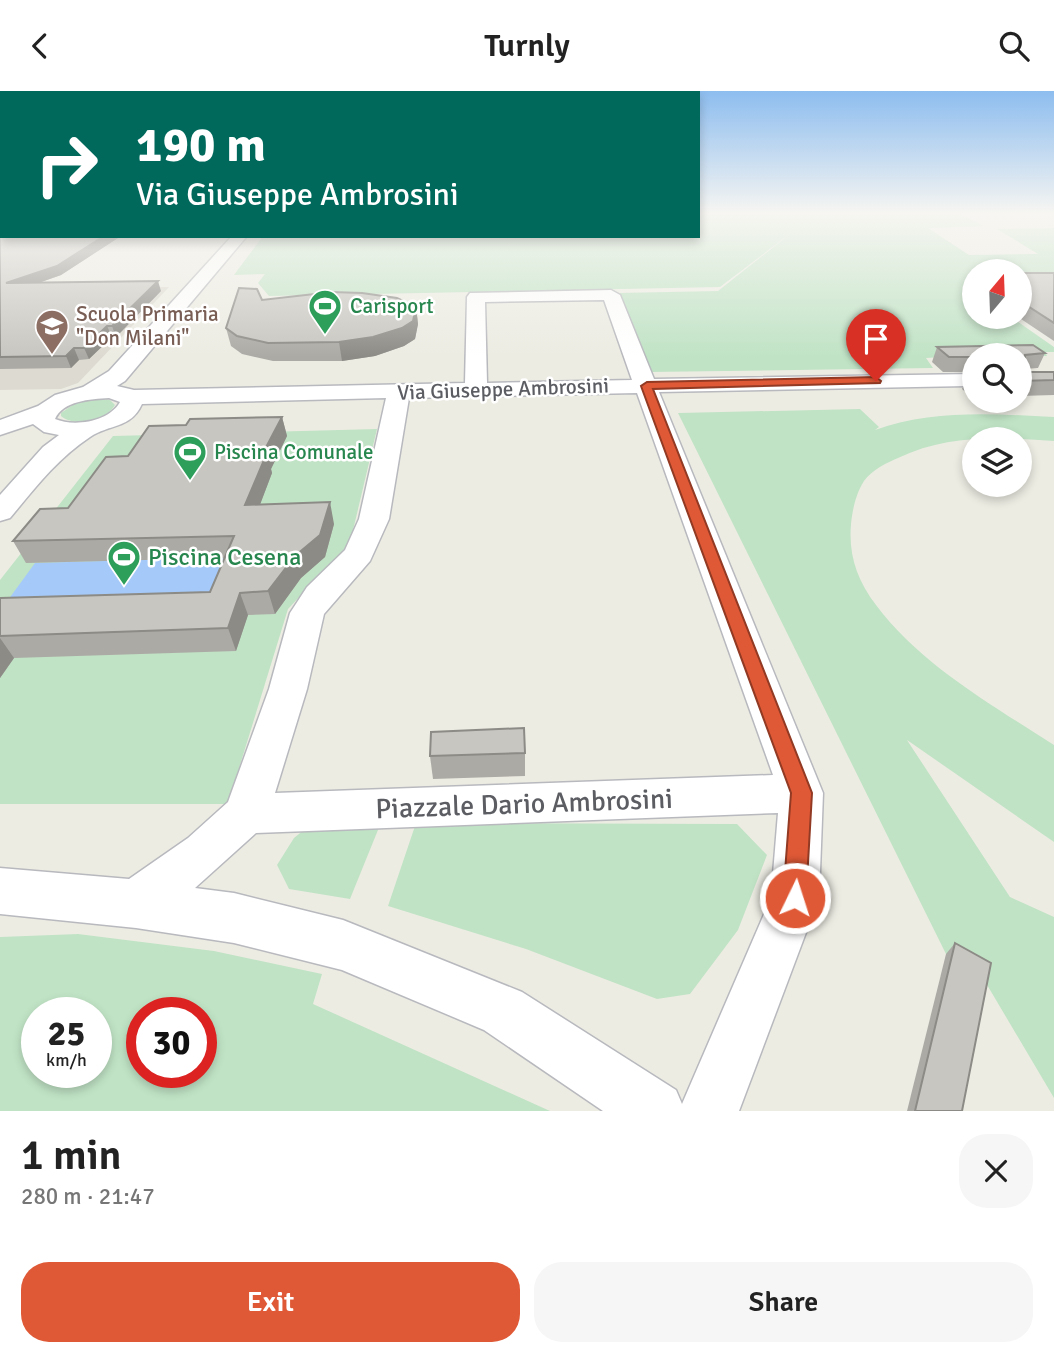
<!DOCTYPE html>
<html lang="en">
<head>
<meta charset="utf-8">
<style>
	:root { --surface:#fff; --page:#f6f6f6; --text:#222; --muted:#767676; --accent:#e05936 }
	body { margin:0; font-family:Signika,sans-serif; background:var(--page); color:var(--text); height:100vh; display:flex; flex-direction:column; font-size:26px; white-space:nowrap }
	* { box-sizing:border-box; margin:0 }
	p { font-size:23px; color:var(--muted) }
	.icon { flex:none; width:38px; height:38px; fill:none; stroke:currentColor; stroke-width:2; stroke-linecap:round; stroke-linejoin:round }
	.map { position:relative; height:1020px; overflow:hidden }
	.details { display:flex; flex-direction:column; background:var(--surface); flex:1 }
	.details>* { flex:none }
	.guide { position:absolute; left:0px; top:0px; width:700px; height:147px; box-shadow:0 4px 10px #0003; background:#00695c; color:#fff; overflow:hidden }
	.needle { width:46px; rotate:19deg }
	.fabs { position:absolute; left:962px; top:168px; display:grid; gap:14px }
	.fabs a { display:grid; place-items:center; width:70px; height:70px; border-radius:50%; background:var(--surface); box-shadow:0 4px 10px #0003; font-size:35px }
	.speed { position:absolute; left:21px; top:906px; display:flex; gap:14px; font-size:35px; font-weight:700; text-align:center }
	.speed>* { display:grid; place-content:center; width:91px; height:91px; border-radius:50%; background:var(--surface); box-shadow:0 4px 10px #0003; line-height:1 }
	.speed small { font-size:18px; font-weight:400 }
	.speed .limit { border:10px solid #d22; background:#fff; color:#111 }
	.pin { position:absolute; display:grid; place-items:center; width:60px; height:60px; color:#fff; margin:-72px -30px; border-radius:50% 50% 50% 0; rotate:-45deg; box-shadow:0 0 7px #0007 }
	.pin .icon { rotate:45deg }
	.me { position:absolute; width:77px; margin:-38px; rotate:4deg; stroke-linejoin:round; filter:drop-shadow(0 0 5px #0008) }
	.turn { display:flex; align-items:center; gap:24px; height:147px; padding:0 21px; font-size:32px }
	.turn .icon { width:91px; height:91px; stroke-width:2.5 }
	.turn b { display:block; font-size:49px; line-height:60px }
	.round { display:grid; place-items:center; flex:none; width:74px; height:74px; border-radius:28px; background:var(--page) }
	.summary { display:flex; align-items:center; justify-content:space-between; height:119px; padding:0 21px }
	h1 { font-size:42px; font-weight:600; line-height:52px }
	.cta { display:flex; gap:14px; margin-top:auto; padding:14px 21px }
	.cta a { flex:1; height:80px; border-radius:28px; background:var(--accent); color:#fff; font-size:28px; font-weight:600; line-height:80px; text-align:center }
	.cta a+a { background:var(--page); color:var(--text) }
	header { display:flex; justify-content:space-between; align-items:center; height:91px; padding:0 21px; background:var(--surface); font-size:32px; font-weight:600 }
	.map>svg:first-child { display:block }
	.education { fill:#dddbd1 }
	.green { fill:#c0e3c5; fill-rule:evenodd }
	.water { fill:#a5cafa }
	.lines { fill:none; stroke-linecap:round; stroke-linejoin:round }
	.minor-casing { stroke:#b8b9be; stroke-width:3 }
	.minor { fill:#fff; fill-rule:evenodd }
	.wall { fill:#acaaa5 }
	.shaded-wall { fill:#8c8b86 }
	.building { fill:#c8c6c0; stroke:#8c8b86; stroke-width:2 }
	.route { fill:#e05936; stroke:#923a23; stroke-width:2 }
	.labels { text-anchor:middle; stroke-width:5; stroke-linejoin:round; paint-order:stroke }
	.far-leisure-label { font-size:21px; fill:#27864d; stroke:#fff; text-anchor:start }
	.far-education-label { font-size:21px; fill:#785e54; stroke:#fff; text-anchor:start }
	.far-street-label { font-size:21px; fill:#5b5d63; stroke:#fff }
	.leisure-label { font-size:24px; fill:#27864d; stroke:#fff; text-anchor:start }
	.near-street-label { font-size:28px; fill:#5b5d63; stroke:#fff }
</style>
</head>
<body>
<header><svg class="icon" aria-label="back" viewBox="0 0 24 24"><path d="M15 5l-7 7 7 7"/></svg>Turnly<svg class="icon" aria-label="search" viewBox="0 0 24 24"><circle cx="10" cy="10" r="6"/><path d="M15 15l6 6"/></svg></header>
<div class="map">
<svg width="1054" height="1020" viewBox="0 0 1054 1020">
	<rect width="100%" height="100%" fill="#edece3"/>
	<path class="education" d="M84,196H169L78,292L61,298L0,299V239Z"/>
	<g class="green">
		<path d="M698,123H960L983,135L928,137L969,164L1038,163L997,138L1054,137V227L1014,228L1054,256V261H1045L1047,265L975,264L926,267L933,277L650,281L619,202L718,200L795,139L720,196L269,205L258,192L265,183L234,184L263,145H698ZM975,180H1020V226H975Z"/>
		<path d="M95,307L110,309L115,314C106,330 75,337 61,325V322L77,311Z"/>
		<path d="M860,318L879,336L875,339C933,318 993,323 1054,326V350C1000,346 949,343 898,367C886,372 872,379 864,390C857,401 854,413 852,425C847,459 855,486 876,514C921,574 992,614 1054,654V751L907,649L1010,806L1054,826V1007L980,882L946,863L678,322Z"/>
		<path d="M377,338L350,452L288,518L228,713H0V489L113,345Z"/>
		<path d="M416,732L737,733L767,764L738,839L690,903L657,908L526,858L388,815Z"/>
		<path d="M310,734H380L350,808L289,798L277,774L294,747Z"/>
		<path d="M78,843L214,860L322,883L313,913L550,1020H0V846ZM37,922H96V982H37ZM142,922H201V982H142Z"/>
	</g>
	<path class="water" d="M242,466L219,523L0,520L35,472Z"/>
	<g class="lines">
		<defs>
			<path id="minor" d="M232,145H247L125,290L117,295L134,299L465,292L467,206L470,202L611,199L620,204L654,288L975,283V293L967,295L659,301L823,702L819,807L739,1020H603L484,939L342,879L234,852L136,837L0,823V777L129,788L188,747L228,711L269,598L290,522L307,496L345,459L359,428L386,307L142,313C131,338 109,333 90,346C57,368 35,397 10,427L0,430V404L43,356L59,344L44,341L33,333L0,344V329L38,315L55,304L83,296L109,280ZM604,209L632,289L487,292L485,211ZM637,302L773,684L275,702L307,598L324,523L370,470L389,428L409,307ZM109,307L120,311C109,331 74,336 55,328C63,310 90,308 109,307ZM778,722L771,807L682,1013L676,999L522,901L343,829L234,802L195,797L256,742Z"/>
		</defs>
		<use href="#minor" class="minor-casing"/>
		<use href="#minor" class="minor"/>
	</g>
	<g class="wall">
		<path d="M0,123L2,145H121L61,184L41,191L161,200L116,246H112L89,268L79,269L71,277L0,278Z"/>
		<path d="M1020,182H1054V250L1018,226H1020Z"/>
		<path d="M262,209L416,216L418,233L415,248L404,255L375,265L342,270H273L242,263L231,255L226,237Z"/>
		<path d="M937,256L1045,262L1038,277L1025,278V281H1054V304L1020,305V264H975V281H943L932,271Z"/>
		<path d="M975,281V307L973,308L962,298L969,283Z"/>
		<path d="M282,326L287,345L271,378L272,382L260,413L334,433L325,466L301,487L275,523L248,524L236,560L14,567L0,587V507L210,501L225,467L26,472L13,450L68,417L128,365L186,334Z"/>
		<path d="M525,662V685L433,688L430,665Z"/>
		<path d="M955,852L962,1020H907L946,863Z"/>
	</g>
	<g class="shaded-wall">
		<path d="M104,145H121L61,184L10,202L6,192Z"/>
		<path d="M158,190L161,200L116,246L112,235Z"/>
		<path d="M416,216L418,233L415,248L404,255L375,265L342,270L339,251Z"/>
		<path d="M107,235L112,246L89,268L84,257Z"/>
		<path d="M74,257L79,269L71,277L66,265Z"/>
		<path d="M282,326L287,345L271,378L272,382L252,435L245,414L263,362Z"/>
		<path d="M330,411L334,433L325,466L301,487L275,523L268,500Z"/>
		<path d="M240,502L248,524L236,560L228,537Z"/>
		<path d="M0,547L14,567L0,587Z"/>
	</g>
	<g class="building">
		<path d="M0,123H2V145H104L57,175L6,192L158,190L112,235H107L84,257H74L66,265L0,266Z"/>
		<path d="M1020,182H1054V232L1020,210Z"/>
		<path d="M239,197L257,198L262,209L332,201L362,202L397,207L416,216L413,230L402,237L373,246L339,251L268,252L237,245L226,237Z"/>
		<path d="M1033,254L1045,262L1025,264V281H1054V289L1020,290V264H975V266H949L937,256Z"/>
		<path d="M975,281V288L969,283Z"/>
		<path d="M282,326L263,362H267L245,414L330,411L320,444L295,465L268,500L240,502L228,537L0,545V507L210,501L234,445L13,450L40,418L68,417L106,366L128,365L149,335L186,334L190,328Z"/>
		<path d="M524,637L525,662L430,665L431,641Z"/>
		<path d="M955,852L991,872L962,1020H915Z"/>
	</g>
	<linearGradient id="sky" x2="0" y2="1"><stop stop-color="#8dbdef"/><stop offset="0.46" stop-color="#f7f6f2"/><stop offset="1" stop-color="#f7f6f2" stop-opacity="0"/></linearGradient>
	<rect width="1054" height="266" fill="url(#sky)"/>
	<path class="route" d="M876,286L881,290L880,292L653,298L812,702L806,807L803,815L795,818L786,815L783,807L791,702L641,295L647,291Z"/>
	<defs>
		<symbol id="stadium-pin" viewBox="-11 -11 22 30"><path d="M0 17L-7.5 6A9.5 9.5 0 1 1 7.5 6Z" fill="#2e9e5b" stroke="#fff"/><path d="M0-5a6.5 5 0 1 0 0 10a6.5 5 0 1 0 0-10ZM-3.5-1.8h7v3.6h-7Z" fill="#fff"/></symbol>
		<symbol id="school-pin" viewBox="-11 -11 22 30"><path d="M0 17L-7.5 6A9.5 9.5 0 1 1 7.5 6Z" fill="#8d6e63" stroke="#fff"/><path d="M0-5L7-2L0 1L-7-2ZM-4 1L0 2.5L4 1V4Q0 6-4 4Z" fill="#fff"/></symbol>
	</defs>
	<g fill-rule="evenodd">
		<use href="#stadium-pin" x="306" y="196" width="38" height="52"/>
		<use href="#school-pin" x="33" y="216" width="38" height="52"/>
		<use href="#stadium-pin" x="171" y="342" width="38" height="52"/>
		<use href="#stadium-pin" x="105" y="447" width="38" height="52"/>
	</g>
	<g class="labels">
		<g class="far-leisure-label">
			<text x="350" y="222">Carisport</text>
			<text x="214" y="368">Piscina Comunale</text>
		</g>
		<g class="far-education-label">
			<text x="76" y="230">Scuola Primaria<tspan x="76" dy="24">"Don Milani"</tspan></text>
		</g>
		<g class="far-street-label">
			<text transform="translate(503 298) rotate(-2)" y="7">Via Giuseppe Ambrosini</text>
		</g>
		<g class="leisure-label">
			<text x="148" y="474">Piscina Cesena</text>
		</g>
		<g class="near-street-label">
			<text transform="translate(524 712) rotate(-2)" y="10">Piazzale Dario Ambrosini</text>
		</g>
	</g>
</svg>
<div class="fabs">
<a><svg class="needle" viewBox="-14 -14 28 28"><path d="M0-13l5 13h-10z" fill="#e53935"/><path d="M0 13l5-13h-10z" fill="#767676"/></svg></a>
<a><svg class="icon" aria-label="search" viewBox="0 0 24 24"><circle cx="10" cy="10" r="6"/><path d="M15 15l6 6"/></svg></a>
<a><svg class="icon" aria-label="layers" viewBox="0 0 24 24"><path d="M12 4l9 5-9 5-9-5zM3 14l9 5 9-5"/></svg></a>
</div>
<div class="speed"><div>25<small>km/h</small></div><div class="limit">30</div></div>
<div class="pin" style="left:876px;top:290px;background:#d93025"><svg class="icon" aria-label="arrive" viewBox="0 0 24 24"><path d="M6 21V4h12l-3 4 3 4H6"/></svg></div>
<svg class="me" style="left:795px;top:807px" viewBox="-20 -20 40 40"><circle r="17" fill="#e05936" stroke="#fff" stroke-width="3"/><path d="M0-11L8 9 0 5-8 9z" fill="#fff"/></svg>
<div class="guide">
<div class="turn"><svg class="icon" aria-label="right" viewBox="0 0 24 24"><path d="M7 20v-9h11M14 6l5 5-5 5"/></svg><div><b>190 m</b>Via Giuseppe Ambrosini</div></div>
</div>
</div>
<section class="details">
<div class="summary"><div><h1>1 min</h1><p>280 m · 21:47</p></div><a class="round"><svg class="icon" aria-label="close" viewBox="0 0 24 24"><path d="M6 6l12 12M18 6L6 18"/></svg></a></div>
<div class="cta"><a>Exit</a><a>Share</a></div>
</section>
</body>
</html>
